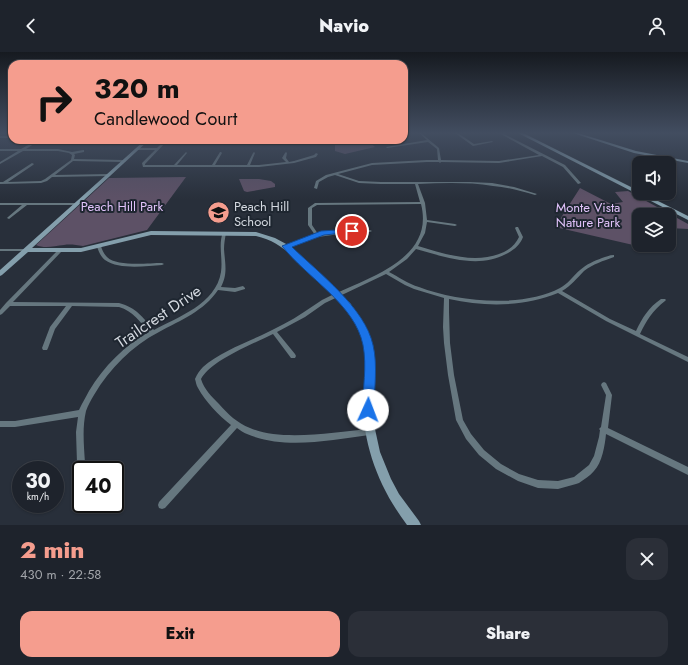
<!DOCTYPE html>
<html lang="en">
<head>
<meta charset="utf-8">
<style>
	:root { --surface:#1e232c; --page:#2b2f38; --text:#f1f3f6; --muted:#a1a4a9; --line:#3c4048; --accent:#f59d8e }
	body { margin:0; font-family:Jost,sans-serif; background:var(--page); color:var(--text); height:100vh; display:flex; flex-direction:column; font-size:15px; white-space:nowrap }
	* { box-sizing:border-box; margin:0 }
	p { font-size:13px; color:var(--muted) }
	.icon { flex:none; width:22px; height:22px; fill:none; stroke:currentColor; stroke-width:2; stroke-linecap:round; stroke-linejoin:round }
	.map { position:relative; height:473px; overflow:hidden }
	.details { display:flex; flex-direction:column; background:var(--surface); flex:1 }
	.details>* { flex:none }
	.hud { position:absolute; left:8px; top:8px; width:400px; height:84px; border-radius:12px; box-shadow:0 1px 3px #0004,0 0 0 1px var(--line); background:#f59d8e; color:#111; overflow:hidden }
	.fabs { position:absolute; left:632px; top:104px; display:grid; gap:8px }
	.fabs a { display:grid; place-items:center; width:44px; height:44px; border-radius:8px; background:var(--surface); box-shadow:0 1px 3px #0004,0 0 0 1px var(--line); font-size:20px }
	.speed { position:absolute; left:12px; top:409px; display:flex; gap:8px; font-size:20px; font-weight:700; text-align:center }
	.speed>* { display:grid; place-content:center; width:52px; height:52px; border-radius:50%; background:var(--surface); box-shadow:0 1px 3px #0004,0 0 0 1px var(--line); line-height:1 }
	.speed small { font-size:10px; font-weight:400 }
	.speed .limit { border:2px solid #111; border-radius:6px; background:#fff; color:#111 }
	.pin { position:absolute; display:grid; place-items:center; width:34px; height:34px; color:#fff; margin:-17px; border:2px solid #fff; border-radius:50%; box-shadow:0 1px 4px #0007 }
	.me { position:absolute; width:44px; margin:-22px; rotate:2deg; stroke-linejoin:round; filter:drop-shadow(0 0 3px #0008) }
	.turn { display:flex; align-items:center; gap:14px; height:84px; padding:0 20px; font-size:18px }
	.turn .icon { width:52px; height:52px; stroke-width:2.5 }
	.turn b { display:block; font-size:28px; line-height:34px }
	.round { display:grid; place-items:center; flex:none; width:42px; height:42px; border-radius:12px; background:var(--page) }
	.head { display:flex; align-items:center; justify-content:space-between; height:68px; padding:0 20px }
	h1 { font-size:24px; font-weight:800; line-height:30px; color:var(--accent) }
	.action { display:flex; gap:8px; margin-top:auto; padding:8px 20px }
	.action a { flex:1; height:46px; border-radius:12px; background:var(--accent); color:#111; font-size:16px; font-weight:800; line-height:46px; text-align:center }
	.action a+a { background:var(--page); color:var(--text) }
	header { display:flex; justify-content:space-between; align-items:center; height:52px; padding:0 20px; background:var(--surface); font-size:18px; font-weight:800 }
	.map>svg:first-child { display:block }
	.green { fill:#5d5166 }
	.lines { fill:none; stroke-linecap:round; stroke-linejoin:round }
	.street { fill:#66777f; fill-rule:evenodd }
	.secondary { fill:#849fac; fill-rule:evenodd }
	.route { fill:#1a73e8; stroke:#114b97 }
	.labels { text-anchor:middle; stroke-width:4; stroke-linejoin:round; paint-order:stroke }
	.far-park-label { font-size:13px; fill:#e1c2fa; stroke:#1e2630 }
	.far-poi-label { font-size:13px; fill:#d4d9e0; stroke:#1e2630; text-anchor:start }
	.street-label { font-size:16px; fill:#d4d9e0; stroke:#1e2630 }
</style>
</head>
<body>
<header><svg class="icon" aria-label="back" viewBox="0 0 24 24"><path d="M15 5l-7 7 7 7"/></svg>Navio<svg class="icon" aria-label="person" viewBox="0 0 24 24"><circle cx="12" cy="8" r="4"/><path d="M4 21q1-7 8-7t8 7"/></svg></header>
<div class="map">
<svg width="688" height="473" viewBox="0 0 688 473">
	<rect width="100%" height="100%" fill="#282f3a"/>
	<g class="green">
		<path d="M335,88H367L375,95L345,102L335,99Z"/>
		<path d="M186,125L147,178L83,194C76,193 70,192 64,193C54,194 45,197 36,193L109,126Z"/>
		<path d="M239,127H259L271,129L275,132V135L247,140L244,139Z"/>
		<path d="M580,136L611,152L623,150L615,140L628,139L688,172V177L669,176V163H639V193H656L655,198L555,175Z"/>
	</g>
	<g class="lines">
		<g class="street">
			<path d="M419,81H421L439,96L441,108L499,109L539,103L499,81H502L565,113L581,131L578,132L563,115L542,104L499,111L441,110L440,111L439,110H427L372,113L338,122L359,129L381,130H470L492,131L514,135L537,142L535,143C521,139 507,135 493,134C468,130 443,131 418,132L425,151L427,168L455,172L457,173L455,174L427,170L425,181L418,194C445,202 476,213 504,200C510,197 516,192 519,185L515,176L516,175H518L523,185C520,193 514,198 506,202C478,217 445,205 416,197L407,207L389,220C399,225 408,232 419,235C457,250 523,256 560,236C568,232 573,224 580,218C587,212 594,209 602,206C606,205 609,203 614,203V205C603,209 593,212 584,219C577,226 571,234 562,239L610,267L636,279C642,266 649,255 661,247H665L666,248L665,249C653,258 646,269 640,282L688,305V310L606,269L558,241C524,255 485,255 449,247V260L450,291L454,323L463,368L471,382L484,398L501,412L519,422L538,428L558,429L574,425L589,413L594,404L599,385L600,378L599,377L601,375L606,343L601,333L602,331L604,330L606,331L612,343L608,376L688,415V423L606,382C605,393 602,411 594,419C590,424 584,427 579,431L576,432L558,437L538,436L518,429L496,417L479,403L466,387L456,368L448,323L444,291L443,275L444,246L414,237L405,233L386,222L325,251L305,265L277,280L295,302L296,304L295,306H291L273,282C253,292 211,308 201,327C204,337 212,345 219,352C228,362 237,371 250,376C282,390 335,380 369,377L372,378L373,380L372,382L369,383C331,388 284,398 247,382C244,381 240,378 237,376L165,456L162,457L159,456L158,453L159,450L231,373C219,364 205,349 198,336C196,333 196,330 195,327C197,322 200,318 203,315C217,302 244,291 262,283C276,276 291,269 304,260C310,256 316,252 322,248C360,228 436,210 421,152L317,153L312,156V173L318,182L352,178H370L372,179L370,180L354,181V188L352,189L350,188V181H347L318,185L288,195H284V194L296,189L315,183L308,173V156L315,151L420,150L415,132H381L359,131L335,123L328,125L319,130L317,137L314,136L316,129L326,123L372,111L427,108H438L437,97L428,90L387,96L386,95L427,88Z"/>
			<path d="M455,81H458L474,92L492,89L493,90L473,94Z"/>
			<rect x="0" y="84" width="12" height="2"/>
			<path d="M37,88H40L26,97H58L72,100L83,98H84V100L74,102L75,103L74,107L124,108L126,109L124,110L73,109L55,123L109,122V124H108L52,125L47,129L41,131L0,132V130H3L32,111L34,112L33,113L8,130L41,129L45,127L71,108L72,103L69,101L58,99H23L0,112V110L18,99H0V97H21Z"/>
			<path d="M165,88H168L145,112V113H174L186,100L187,101L177,113H212L220,100H221L222,101L215,113H247L253,101L254,100L255,101L250,113H259L286,110L282,106L285,101L286,100L287,101L286,106L289,110L294,109L314,103L316,101L318,102L316,105L294,111L259,115H143L142,111L155,98H136V96H157Z"/>
			<path d="M196,88H198L195,93H193V92Z"/>
			<path d="M228,88H230L227,93H225V92Z"/>
			<path d="M258,88H260L259,91L258,92L257,91Z"/>
			<path d="M288,88H290L289,92L288,93L287,92Z"/>
			<path d="M319,88H321L320,92L319,93L318,92Z"/>
			<path d="M0,151H77L79,152L77,153H27L9,167L7,166L8,165L22,153H0Z"/>
			<path d="M223,180H225L226,181C225,186 224,192 224,197C225,212 228,221 221,235L235,236L243,234L245,236V237L235,240L218,238C204,259 181,268 159,280C132,294 110,316 94,343C91,348 88,353 86,359C82,376 84,394 85,411L84,414L81,415L78,414L77,411L76,380L78,365L15,375H0V369H15L79,358C82,351 86,345 89,339C104,314 124,294 149,280C140,270 133,259 119,255L72,254L55,277L48,296L47,298H43L42,296L50,275L66,254H10L2,262L0,263V258L6,251L58,198H62V199L13,250L119,251C137,256 142,265 154,278C178,265 216,252 221,220C223,206 218,193 223,180Z"/>
			<path d="M97,194H101C102,198 104,202 107,205C117,215 148,211 162,211L164,212L162,213C146,214 119,218 105,208C101,205 99,200 97,195Z"/>
			<path d="M0,197H26L28,198L26,199H0Z"/>
		</g>
		<g class="secondary">
			<path d="M518,81H523L639,139V141H642L688,164V168Z"/>
			<path d="M573,81H578L636,99L688,109V111L634,101Z"/>
			<path d="M145,88H149L32,196H81L151,179L256,180L275,186L288,193L350,251L362,268L368,279L371,288L373,306V368L380,400L391,427L399,442L419,469L421,473H407C380,437 363,395 363,350C364,326 369,300 359,278C349,254 328,238 310,221C293,205 280,189 256,184L151,183L81,200H28L2,223L0,224V218Z"/>
		</g>
	</g>
	<linearGradient id="sky" x2="0" y2="1"><stop stop-color="#161a20"/><stop offset="0.55" stop-color="#424d60"/><stop offset="1" stop-color="#424d60" stop-opacity="0"/></linearGradient>
	<rect width="688" height="147" fill="url(#sky)"/>
	<path class="route" d="M352,177H354V180L324,183L292,195C319,221 365,256 373,293C378,314 374,337 374,358L372,362L368,364L363,362L362,358C363,337 367,314 363,293C355,252 307,226 282,194L321,179Z"/>
	<defs>
		<symbol id="school-disc" viewBox="-11 -11 22 22"><circle r="9.5" fill="#f59d8e" stroke="#1e2630"/><path d="M0-5L7-2L0 1L-7-2ZM-4 1L0 2.5L4 1V4Q0 6-4 4Z" fill="#111"/></symbol>
	</defs>
	<g fill-rule="evenodd">
		<use href="#school-disc" x="206" y="148" width="25" height="25"/>
	</g>
	<g class="labels">
		<g class="far-park-label">
			<text x="122" y="159">Peach Hill Park</text>
			<text x="588" y="160">Monte Vista<tspan x="588" dy="15">Nature Park</tspan></text>
		</g>
		<g class="far-poi-label">
			<text x="234" y="159">Peach Hill<tspan x="234" dy="15">School</tspan></text>
		</g>
		<g class="street-label">
			<text transform="translate(158 264) rotate(-34)" y="6">Trailcrest Drive</text>
		</g>
	</g>
</svg>
<div class="fabs">
<a><svg class="icon" aria-label="sound" viewBox="0 0 24 24"><path d="M4 9h4l5-4v14l-5-4H4zM17 9q2 3 0 6"/></svg></a>
<a><svg class="icon" aria-label="layers" viewBox="0 0 24 24"><path d="M12 4l9 5-9 5-9-5zM3 14l9 5 9-5"/></svg></a>
</div>
<div class="speed"><div>30<small>km/h</small></div><div class="limit">40</div></div>
<div class="pin" style="left:352px;top:179px;background:#d93025"><svg class="icon" aria-label="arrive" viewBox="0 0 24 24"><path d="M6 21V4h12l-3 4 3 4H6"/></svg></div>
<svg class="me" style="left:368px;top:358px" viewBox="-20 -20 40 40"><circle r="19" fill="#fff"/><path d="M0-13L10 11 0 6-10 11z" fill="#1a73e8"/></svg>
<div class="hud">
<div class="turn"><svg class="icon" aria-label="right" viewBox="0 0 24 24"><path d="M7 20v-9h11M14 6l5 5-5 5"/></svg><div><b>320 m</b>Candlewood Court</div></div>
</div>
</div>
<section class="details">
<div class="head"><div><h1>2 min</h1><p>430 m · 22:58</p></div><a class="round"><svg class="icon" aria-label="close" viewBox="0 0 24 24"><path d="M6 6l12 12M18 6L6 18"/></svg></a></div>
<div class="action"><a>Exit</a><a>Share</a></div>
</section>
</body>
</html>
